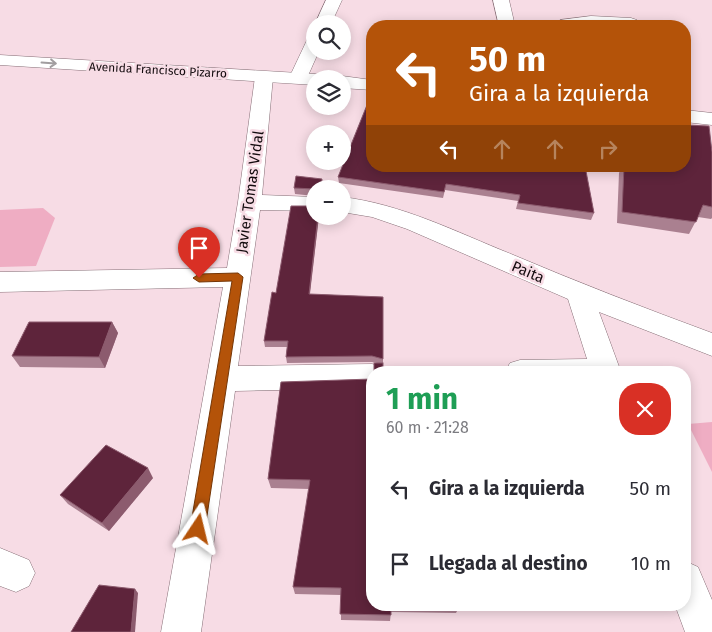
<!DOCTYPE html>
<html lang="es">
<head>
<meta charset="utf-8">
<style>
	:root { --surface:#fff; --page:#f2f2f3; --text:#2b2b33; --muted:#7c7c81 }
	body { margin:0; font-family:"Fira Sans",sans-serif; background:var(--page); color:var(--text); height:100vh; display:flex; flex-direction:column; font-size:19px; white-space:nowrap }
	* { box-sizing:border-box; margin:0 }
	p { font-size:16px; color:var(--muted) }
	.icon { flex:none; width:28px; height:28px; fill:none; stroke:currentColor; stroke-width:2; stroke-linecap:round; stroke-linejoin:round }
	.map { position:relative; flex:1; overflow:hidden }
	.sheet { position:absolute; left:366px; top:366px; width:325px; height:245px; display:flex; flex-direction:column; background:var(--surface); border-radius:20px; box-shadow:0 2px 12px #0003 }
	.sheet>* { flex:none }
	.hud { position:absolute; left:366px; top:20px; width:325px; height:152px; border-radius:20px; box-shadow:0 2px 12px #0003; background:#b45309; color:#fff; overflow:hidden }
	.fabs { position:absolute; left:306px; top:15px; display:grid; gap:10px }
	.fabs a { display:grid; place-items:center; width:45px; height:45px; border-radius:50%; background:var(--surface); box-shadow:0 2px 12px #0003; font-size:25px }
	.pin { position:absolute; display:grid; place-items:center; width:42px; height:42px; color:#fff; margin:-51px -21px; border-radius:50% 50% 50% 0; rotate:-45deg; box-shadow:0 0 5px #0007 }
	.pin .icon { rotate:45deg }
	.me { position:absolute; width:55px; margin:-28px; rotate:10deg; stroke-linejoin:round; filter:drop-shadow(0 0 4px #0008) }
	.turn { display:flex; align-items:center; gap:18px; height:105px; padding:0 20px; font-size:22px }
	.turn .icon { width:65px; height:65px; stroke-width:2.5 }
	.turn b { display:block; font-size:35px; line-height:42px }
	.lanes { display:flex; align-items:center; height:48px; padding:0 20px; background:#0003; justify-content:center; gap:25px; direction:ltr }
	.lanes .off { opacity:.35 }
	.round { display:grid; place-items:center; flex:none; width:52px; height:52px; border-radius:20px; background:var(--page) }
	.summary { display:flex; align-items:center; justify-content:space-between; height:85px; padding:0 20px }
	h1 { font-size:30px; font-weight:700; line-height:38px; color:#1e9e55 }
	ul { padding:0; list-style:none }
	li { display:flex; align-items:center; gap:15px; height:75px; padding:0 20px }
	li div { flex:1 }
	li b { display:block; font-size:19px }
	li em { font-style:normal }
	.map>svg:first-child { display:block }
	.green { fill:#efadc3 }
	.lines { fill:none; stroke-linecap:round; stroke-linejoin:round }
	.minor-casing { stroke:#866e76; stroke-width:1 }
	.secondary-casing { stroke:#866e76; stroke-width:1 }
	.minor { fill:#fff; fill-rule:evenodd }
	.secondary { fill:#fff; fill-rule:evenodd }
	.wall { fill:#aa8090 }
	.shaded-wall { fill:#8c5b6e }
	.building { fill:#5e243b; stroke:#8c5b6e }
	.oneway { stroke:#a19d9f }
	.route { fill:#b45309; stroke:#753606 }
	.labels { text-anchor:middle; stroke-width:5; stroke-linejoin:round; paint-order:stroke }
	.far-street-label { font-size:12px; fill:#130b0e; stroke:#f7dce5 }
	.street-label { font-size:15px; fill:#130b0e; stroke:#f7dce5 }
</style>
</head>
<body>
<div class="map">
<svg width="712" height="632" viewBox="0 0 712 632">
	<rect width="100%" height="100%" fill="#f7dce5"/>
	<g class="green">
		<path d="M43,208L55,218L36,266L0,267V210Z"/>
		<path d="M712,422V472L688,424Z"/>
	</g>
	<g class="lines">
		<defs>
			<g id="minor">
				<path d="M326,0H342L331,24H315Z"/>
				<path d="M493,0H509L515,26H499Z"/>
				<path d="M591,16L631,18L637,20L639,23L637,26H556L560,20Z"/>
				<path d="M315,35V51H319L307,78L304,82L298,83L292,82L289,78L307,40L309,36Z"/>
				<path d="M264,72L270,73L273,77L262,195L315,197V211L260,210L238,366L372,364L383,367L385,372H372V388L235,391L201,632H161L223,287L0,292V272L227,268L238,202L255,77L258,73Z"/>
				<path d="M342,197C402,204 456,232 511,254C577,282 644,308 712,333V356L599,312L621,372H505L510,363L520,360L587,359L568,299L407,229L372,217L342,212Z"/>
				<path d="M0,548L29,560L35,573L29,586L16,592L0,586Z"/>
				<path d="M685,561L698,567L712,600V632H685L675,605H685Z"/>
			</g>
			<g id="secondary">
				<path d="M0,55L315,74L321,75L324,79H315V85L0,65Z"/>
				<path d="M342,76L372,80V90L342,88V79H335Z"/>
				<path d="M685,110L712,113V125L685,122Z"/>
			</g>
		</defs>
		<use href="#minor" class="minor-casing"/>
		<use href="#secondary" class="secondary-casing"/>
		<use href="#minor" class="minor"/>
		<use href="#secondary" class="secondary"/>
	</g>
	<g class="wall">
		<path d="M712,152V218L711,219L698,217L689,234L617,223L619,173L622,166H685Z"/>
		<path d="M372,166H585L594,213L591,220L516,209L518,201L445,190L443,198L339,183L338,177Z"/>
		<path d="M322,186V189H315V196L295,194L294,188Z"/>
		<path d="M315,207V216H319L310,294L383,297V372H374V363H377L372,362L287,363L286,357L287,347H265L264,341L276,293Z"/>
		<path d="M112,322L118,333L105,368L20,367L12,356Z"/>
		<path d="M281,382L459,607L456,613L391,612L390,621L341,620V595L295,594L293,587L309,489L271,488L268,479Z"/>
		<path d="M153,478L109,531L68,504L60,495Z"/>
	</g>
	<g class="shaded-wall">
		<path d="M318,216H319L309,300V294Z"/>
		<path d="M112,322L118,333L105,368L99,357Z"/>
		<path d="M148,468L153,478L109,531L102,523Z"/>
		<path d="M135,589L138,593L135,632H131Z"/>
	</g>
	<g class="building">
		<path d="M367,105H372V166H585L594,213L518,203L520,195L446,184L444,192L338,177Z"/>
		<path d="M685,125L709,126L712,152V207L703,205L696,222L622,212L624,166H685Z"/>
		<path d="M296,176L322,179L321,189H315L294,188Z"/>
		<path d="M291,206H315V216H318L309,294L383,297V359L372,356L286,357L288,341H264L272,292L276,293Z"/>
		<path d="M29,322H112L99,357L12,356Z"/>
		<rect x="374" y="363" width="9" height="9"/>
		<path d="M372,379V605H459V607L391,606V615L340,614L341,588L293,587L310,480L268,479L281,382Z"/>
		<path d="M106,445L148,468L102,523L60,495Z"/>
		<path d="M99,585L135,589L131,632H71Z"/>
	</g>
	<defs><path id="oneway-shaft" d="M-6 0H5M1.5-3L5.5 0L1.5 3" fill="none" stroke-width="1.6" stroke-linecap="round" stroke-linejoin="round" transform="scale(1.25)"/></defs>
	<use class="oneway" href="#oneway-shaft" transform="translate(49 63) rotate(4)"/>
	<path class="route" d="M238,273L243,277L205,529L203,534L198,537L193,534L190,529L232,281L199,282L193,278L199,274Z"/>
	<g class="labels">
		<g class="far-street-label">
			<text transform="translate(158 70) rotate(3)" y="4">Avenida Francisco Pizarro</text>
		</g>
		<g class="street-label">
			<text transform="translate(250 192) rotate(-82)" y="5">Javier Tomas Vidal</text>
			<text transform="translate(528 272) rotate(23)" y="5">Paita</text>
		</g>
	</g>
</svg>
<div class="fabs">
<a><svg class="icon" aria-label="search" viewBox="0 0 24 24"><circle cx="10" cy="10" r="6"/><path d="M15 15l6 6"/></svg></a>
<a><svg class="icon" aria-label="layers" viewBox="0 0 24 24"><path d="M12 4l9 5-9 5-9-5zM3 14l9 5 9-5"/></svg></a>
<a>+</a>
<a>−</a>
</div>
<div class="pin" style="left:199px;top:278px;background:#d93025"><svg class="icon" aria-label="arrive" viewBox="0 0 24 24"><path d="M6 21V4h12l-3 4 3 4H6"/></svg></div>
<svg class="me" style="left:198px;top:529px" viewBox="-20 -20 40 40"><path d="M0-17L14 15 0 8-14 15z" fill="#b45309" stroke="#fff" stroke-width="4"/></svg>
<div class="hud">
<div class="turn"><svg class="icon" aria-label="left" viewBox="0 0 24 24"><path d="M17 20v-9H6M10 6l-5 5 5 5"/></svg><div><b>50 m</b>Gira a la izquierda</div></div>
<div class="lanes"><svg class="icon" aria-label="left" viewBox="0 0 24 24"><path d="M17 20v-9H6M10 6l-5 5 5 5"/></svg><svg class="icon off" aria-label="ahead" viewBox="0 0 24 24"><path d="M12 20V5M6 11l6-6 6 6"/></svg><svg class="icon off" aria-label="ahead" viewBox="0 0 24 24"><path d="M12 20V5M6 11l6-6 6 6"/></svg><svg class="icon off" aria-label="right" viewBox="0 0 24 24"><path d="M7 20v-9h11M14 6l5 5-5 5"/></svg></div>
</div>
<section class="sheet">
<div class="summary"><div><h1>1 min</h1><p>60 m · 21:28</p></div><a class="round" style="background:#d93025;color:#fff"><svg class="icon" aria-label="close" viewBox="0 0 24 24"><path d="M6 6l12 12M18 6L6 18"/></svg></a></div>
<ul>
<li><svg class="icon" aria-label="left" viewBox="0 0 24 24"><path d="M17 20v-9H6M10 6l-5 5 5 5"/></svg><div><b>Gira a la izquierda</b></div><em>50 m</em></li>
<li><svg class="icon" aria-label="arrive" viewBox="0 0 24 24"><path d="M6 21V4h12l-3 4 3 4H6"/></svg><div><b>Llegada al destino</b></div><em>10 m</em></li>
</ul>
</section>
</div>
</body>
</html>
